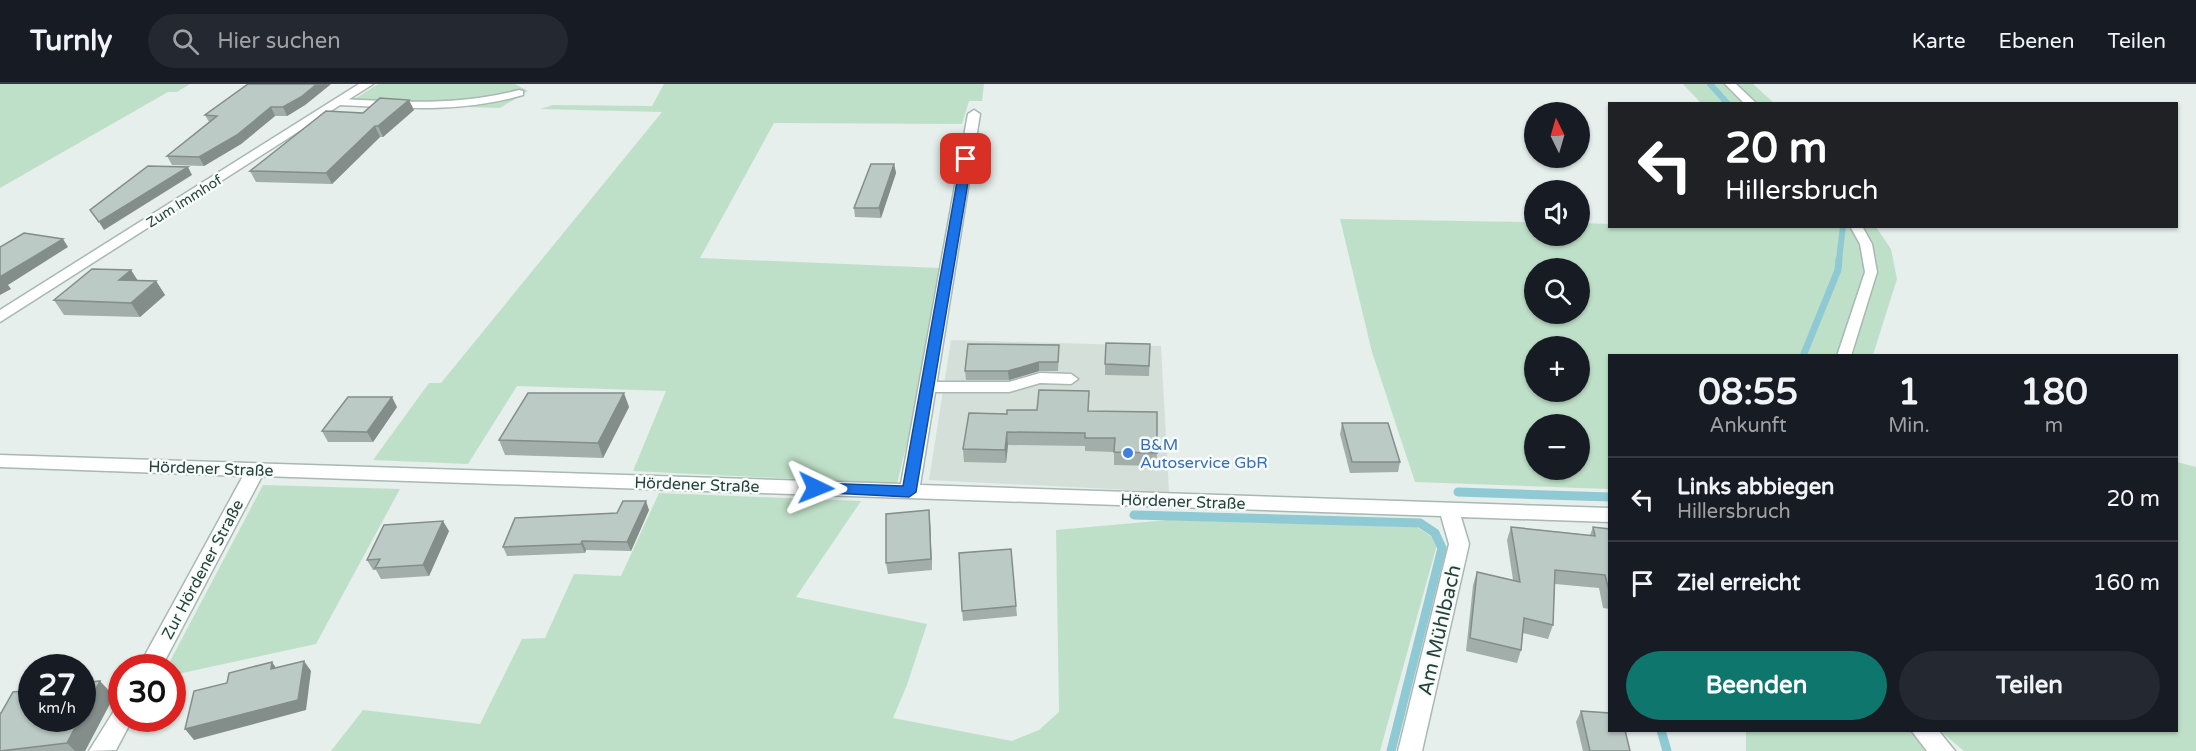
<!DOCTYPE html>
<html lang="de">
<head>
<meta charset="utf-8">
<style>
	:root { --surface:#171b24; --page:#242831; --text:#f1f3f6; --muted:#9ea1a6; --line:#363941; --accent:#0f766e }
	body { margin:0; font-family:"Varela Round",sans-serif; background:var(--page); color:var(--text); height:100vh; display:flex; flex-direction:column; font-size:22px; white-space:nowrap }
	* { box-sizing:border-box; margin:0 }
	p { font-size:20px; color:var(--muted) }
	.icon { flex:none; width:33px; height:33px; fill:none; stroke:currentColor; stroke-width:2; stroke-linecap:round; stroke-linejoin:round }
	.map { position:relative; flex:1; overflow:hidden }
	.side { position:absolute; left:1608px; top:270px; width:570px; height:378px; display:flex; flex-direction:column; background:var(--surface); border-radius:0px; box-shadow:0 2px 4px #0004 }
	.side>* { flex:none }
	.top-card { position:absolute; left:1608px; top:18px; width:570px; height:126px; border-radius:0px; box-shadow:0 2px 4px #0004; background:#202124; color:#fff; overflow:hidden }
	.needle { width:39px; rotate:355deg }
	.controls { position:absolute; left:1524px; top:18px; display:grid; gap:12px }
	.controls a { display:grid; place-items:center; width:66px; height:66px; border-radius:50%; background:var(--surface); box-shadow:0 2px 4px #0004; font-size:30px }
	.speed { position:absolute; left:18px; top:570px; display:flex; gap:12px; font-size:30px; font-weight:700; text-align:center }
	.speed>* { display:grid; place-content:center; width:78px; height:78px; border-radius:50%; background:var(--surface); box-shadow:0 2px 4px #0004; line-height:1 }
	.speed small { font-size:15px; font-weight:400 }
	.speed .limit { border:9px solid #d22; background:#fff; color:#111 }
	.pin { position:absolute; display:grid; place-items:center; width:51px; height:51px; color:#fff; margin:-26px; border-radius:12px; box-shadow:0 3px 9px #0006 }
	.me { position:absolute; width:66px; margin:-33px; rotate:92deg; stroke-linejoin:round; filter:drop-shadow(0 0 4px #0008) }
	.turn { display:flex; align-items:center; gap:21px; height:126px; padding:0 18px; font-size:27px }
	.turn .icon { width:78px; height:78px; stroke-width:2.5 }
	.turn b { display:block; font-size:42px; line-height:51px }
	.eta { display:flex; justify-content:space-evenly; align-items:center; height:102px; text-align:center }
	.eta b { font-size:36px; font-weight:800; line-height:42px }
	.button { display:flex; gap:12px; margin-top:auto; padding:12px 18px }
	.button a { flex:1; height:69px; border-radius:36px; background:var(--accent); color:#fff; font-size:24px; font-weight:800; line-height:69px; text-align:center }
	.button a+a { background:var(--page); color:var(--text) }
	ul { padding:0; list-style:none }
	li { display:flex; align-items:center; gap:18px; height:84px; padding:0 18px; border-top:2px solid var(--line) }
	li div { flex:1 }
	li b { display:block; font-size:22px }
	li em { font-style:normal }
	header { display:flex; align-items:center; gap:36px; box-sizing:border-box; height:84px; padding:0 30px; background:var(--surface); border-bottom:2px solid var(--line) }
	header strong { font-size:28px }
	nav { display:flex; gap:33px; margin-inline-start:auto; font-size:21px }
	.search { width:420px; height:54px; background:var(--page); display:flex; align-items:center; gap:15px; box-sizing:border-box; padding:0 21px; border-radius:33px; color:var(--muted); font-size:22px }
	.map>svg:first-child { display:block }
	.built { fill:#d4dfda }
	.green { fill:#bfe0c8; fill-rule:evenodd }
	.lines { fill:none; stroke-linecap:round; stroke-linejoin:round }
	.stream-far2 { stroke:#8ec9d4; stroke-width:6 }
	.stream-far1 { stroke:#8ec9d4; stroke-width:7 }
	.stream { stroke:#8ec9d4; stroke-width:9 }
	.service-casing { stroke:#a8b8b2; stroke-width:3 }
	.minor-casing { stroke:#a8b8b2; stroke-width:3 }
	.service { fill:#fff; fill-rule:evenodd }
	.minor { fill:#fff; fill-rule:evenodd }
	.wall { fill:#a1aea9 }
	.shaded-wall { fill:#838d89 }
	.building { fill:#bbcac4; stroke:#838d89; stroke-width:1.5 }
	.route { fill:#1a73e8; stroke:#114b97; stroke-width:1.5 }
	.shop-dot { fill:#3f7fe0; stroke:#f7fbf9; stroke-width:2 }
	.labels { text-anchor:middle; stroke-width:5; stroke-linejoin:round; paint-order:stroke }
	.far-street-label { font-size:14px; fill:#24423a; stroke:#f7fbf9 }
	.shop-label { font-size:16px; fill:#366cbe; stroke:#f7fbf9; text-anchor:start }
	.street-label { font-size:16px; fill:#24423a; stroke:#f7fbf9 }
	.near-street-label { font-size:20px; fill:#24423a; stroke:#f7fbf9 }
</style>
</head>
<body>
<header>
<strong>Turnly</strong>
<div class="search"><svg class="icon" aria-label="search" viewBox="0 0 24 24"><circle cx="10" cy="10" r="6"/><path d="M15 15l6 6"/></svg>Hier suchen</div>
<nav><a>Karte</a><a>Ebenen</a><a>Teilen</a></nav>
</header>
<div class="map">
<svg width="2196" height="667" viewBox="0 0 2196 667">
	<rect width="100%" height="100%" fill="#e6efeb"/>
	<path class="built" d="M951,256L1161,262L1169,408L929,396Z"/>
	<g class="green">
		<path d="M0,0H190L177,8H168L0,104Z"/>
		<path d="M378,0H515L528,7L500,24L347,20Z"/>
		<path d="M664,0H984L982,17H969L962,40L774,39L700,174L939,184L917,317L897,400L633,387L666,307L517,302L468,380L373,376L429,299H441L662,28L540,25L553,21L652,22Z"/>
		<path d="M1683,0H1753L1774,19H1701Z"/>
		<path d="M1340,135L1534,138V152H1580V139L1609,140L1610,142L1876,143L1891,165L1897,195L1873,271L1610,272L1609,405L1415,398L1372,268ZM1534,184H1580V230H1534ZM1534,262H1580V308H1534ZM1534,340H1580V386H1534Z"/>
		<path d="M2177,378L2196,383V667H1964L1940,647L2176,646Z"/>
		<path d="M263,401L400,405L316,560L173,591L172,584L167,583Z"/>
		<path d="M659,409L861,417L796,513L927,540L907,601L893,634L1012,657L1039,646L1059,628L1056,446L1168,436L1417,443L1438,457L1380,667H331L363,626L480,640L522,555L545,554L574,490L621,492Z"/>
		<path d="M1746,647H1911L1933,667H1746Z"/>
	</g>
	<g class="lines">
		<g class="stream-far2">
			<path d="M1710,0L1728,20"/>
			<path d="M1839,176L1843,142"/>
		</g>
		<path class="stream-far1" d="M1803,272L1838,186L1839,175"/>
		<g class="stream">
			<path d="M1458,408L1610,413"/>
			<path d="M1134,431L1420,439L1435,449L1442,464L1391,667"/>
			<path d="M1661,646L1667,667"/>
		</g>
		<defs>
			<g id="service">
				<path d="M1725,0H1736L1757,20H1745Z"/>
				<path d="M519,6L523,7V11C462,29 402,24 340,21L335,18L340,15C403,18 457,22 519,6Z"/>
				<path d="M1850,142H1862L1872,160L1877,188L1851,272H1837L1865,188L1860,160Z"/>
				<path d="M1040,289L1071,290L1078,295L1071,300L1040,299L1009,308H927L920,303L927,298H1009Z"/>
			</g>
			<g id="minor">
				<path d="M359,0H373L0,238V226Z"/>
				<path d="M974,26L980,30L920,401L1610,424V438L1461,433L1469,460L1422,667H1398L1449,460L1441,432L262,392L161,584H138L243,392L0,383V371L901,400L968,30Z"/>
				<path d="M122,624V634H133L116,666L89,667L114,627Z"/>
				<path d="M1911,646H1938L1955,667H1927Z"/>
			</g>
		</defs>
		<use href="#service" class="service-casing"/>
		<use href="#minor" class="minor-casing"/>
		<use href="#service" class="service"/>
		<use href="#minor" class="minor"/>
	</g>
	<g class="wall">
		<path d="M331,0L305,21L287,32H275L241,60L204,82L172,81L167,72L209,38L205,31Z"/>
		<path d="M414,26L383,53H380L332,100L256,98L250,87L363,29Z"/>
		<path d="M894,80L896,89L881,134L855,133L854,124Z"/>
		<path d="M131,186L137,196L156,197L165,211L140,233L64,231L54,216Z"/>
		<path d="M1150,260L1149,292L1105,291V280Z"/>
		<path d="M1059,261L1058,287H1039L1009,296H966L965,287Z"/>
		<path d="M397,323L373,358H328L322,347Z"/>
		<path d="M629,323L603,374L505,371L499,356Z"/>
		<path d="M1089,327L1157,369L1156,382L1114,381V368L1085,367V362L1008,361L1006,379L964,378L963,365L1007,330Z"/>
		<path d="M1342,339L1400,378L1398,388L1350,389L1340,350Z"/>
		<path d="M649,426L631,467L586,466L585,469L507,472L503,463L617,429Z"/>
		<path d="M930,436L932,486L888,490L886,479Z"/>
		<path d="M1511,443L1590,451L1593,443L1610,445V525L1603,524L1599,504L1555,500L1553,541L1548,555L1523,549L1521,566L1517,579L1466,567L1473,501L1477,488L1513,496L1507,456Z"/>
		<path d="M449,447L429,492L381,495L376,486H373L367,476Z"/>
		<path d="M1011,465L1017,532L963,537L962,527Z"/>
		<path d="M114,612L85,667H0Z"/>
		<path d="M1581,627L1630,667H1583L1576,638Z"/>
	</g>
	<g class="shaded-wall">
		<path d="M317,0H331L305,21L287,32L283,23Z"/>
		<path d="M409,16L414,26L383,53L378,42Z"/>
		<path d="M271,23L275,32L241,60L204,82L199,73Z"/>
		<path d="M375,42L380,53L332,100L326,89Z"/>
		<path d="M894,80L896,89L881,134L879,124Z"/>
		<path d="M188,83L192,91L104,146L99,138Z"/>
		<path d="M63,155L68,163L8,201L11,205L0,211V193Z"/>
		<path d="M131,186L140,200L119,196Z"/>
		<path d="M156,197L165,211L140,233L131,219Z"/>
		<path d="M1039,278V287L1009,296L1008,287Z"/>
		<path d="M624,309L629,323L603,374L598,359Z"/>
		<path d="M392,313L397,323L373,358L367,348Z"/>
		<path d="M1007,348L1008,361L1006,379L1005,366Z"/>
		<path d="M646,417L649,426L631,467L627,458Z"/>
		<path d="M929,426L930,436L932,486L931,475Z"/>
		<path d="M443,437L449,447L429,492L423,481Z"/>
		<path d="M582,457L586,466L585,469L581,460Z"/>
		<path d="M304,577L311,587L306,626L194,656L185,645Z"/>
		<path d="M272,578L279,588L271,585Z"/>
		<path d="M100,597L114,612L85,667H75L67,659L80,634H82V630Z"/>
	</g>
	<g class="building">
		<path d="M248,0H317L301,13L283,23H271L237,51L199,73L167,72L217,32L205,31Z"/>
		<path d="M380,14L409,16L378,42H375L326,89L250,87L326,27L363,29Z"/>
		<path d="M871,80H894L879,124H854Z"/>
		<path d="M148,82L188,83L99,138L90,126Z"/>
		<path d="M24,149L63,155L0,193V163Z"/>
		<path d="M92,185L131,186L119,196L156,197L131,219L54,216Z"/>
		<path d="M1106,259L1150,260L1149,282L1105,280Z"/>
		<path d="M968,260L1059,261L1058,278H1039L1008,287H965Z"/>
		<path d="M1039,306L1089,307L1088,327L1157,328V369L1114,368L1115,354H1085V349L1007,348L1005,366L963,365L969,329L1007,330V326H1037Z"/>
		<path d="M528,309H624L598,359L499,356Z"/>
		<path d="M348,313H392L367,348L322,347Z"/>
		<path d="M1342,339H1388L1400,378H1352Z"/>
		<path d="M623,417H646L627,458L582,457L581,460L503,463L515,434L617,429Z"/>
		<path d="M929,426L931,475L886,479V430Z"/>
		<path d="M443,437L423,481L375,484L380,475L367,476L384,441Z"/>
		<path d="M1511,443L1595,452L1593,443L1610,445V511L1605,491L1555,486L1553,541L1524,534L1521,566L1470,554L1477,488L1520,498Z"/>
		<path d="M1011,465L1016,522L962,527L959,469Z"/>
		<path d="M304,577L298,616L185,645L194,607L227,599L229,589L272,578L271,585Z"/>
		<path d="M100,597L82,630V599Z"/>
		<path d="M32,606V634H80L67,659L0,667V629H1L13,608Z"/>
		<path d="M1581,627L1610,629V646H1625L1630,667H1590Z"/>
	</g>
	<path class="route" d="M966,72L972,75L916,408L909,413L811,408L808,404L816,399L903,402L961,75Z"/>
	<circle class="shop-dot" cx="1128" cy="369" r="6"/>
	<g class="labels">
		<g class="far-street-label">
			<text transform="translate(184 117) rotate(-32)" y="5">Zum Immhof</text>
		</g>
		<g class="shop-label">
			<text x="1140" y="366">B&amp;M<tspan x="1140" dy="18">Autoservice GbR</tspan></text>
		</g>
		<g class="street-label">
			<text transform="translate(211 384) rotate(2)" y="6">Hördener Straße</text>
			<text transform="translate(697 400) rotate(2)" y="6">Hördener Straße</text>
			<text transform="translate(1183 417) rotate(2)" y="6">Hördener Straße</text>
			<text transform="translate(202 485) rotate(-62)" y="6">Zur Hördener Straße</text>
		</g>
		<g class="near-street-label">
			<text transform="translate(1439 546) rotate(-77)" y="7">Am Mühlbach</text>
		</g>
	</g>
</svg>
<div class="controls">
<a><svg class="needle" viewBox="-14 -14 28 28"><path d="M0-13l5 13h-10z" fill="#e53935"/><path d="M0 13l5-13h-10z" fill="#9ea1a6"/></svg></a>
<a><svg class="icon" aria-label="sound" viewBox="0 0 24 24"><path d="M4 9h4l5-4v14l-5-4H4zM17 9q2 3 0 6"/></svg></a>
<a><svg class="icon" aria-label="search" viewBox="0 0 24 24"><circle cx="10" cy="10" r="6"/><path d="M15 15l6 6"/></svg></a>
<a>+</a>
<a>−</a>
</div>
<div class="speed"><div>27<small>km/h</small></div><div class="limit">30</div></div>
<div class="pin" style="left:966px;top:75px;background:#d93025"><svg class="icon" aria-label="arrive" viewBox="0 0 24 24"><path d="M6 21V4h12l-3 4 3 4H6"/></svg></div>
<svg class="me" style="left:816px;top:404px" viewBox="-20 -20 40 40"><path d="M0-17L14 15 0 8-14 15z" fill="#1a73e8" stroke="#fff" stroke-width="4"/></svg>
<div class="top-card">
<div class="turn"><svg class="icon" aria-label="left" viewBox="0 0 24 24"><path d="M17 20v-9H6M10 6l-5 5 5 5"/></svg><div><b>20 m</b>Hillersbruch</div></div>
</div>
<section class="side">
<div class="eta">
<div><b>08:55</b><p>Ankunft</p></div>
<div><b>1</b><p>Min.</p></div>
<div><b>180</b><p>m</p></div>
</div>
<ul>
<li><svg class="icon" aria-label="left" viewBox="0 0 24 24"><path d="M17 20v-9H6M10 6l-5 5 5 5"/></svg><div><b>Links abbiegen</b><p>Hillersbruch</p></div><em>20 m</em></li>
<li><svg class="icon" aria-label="arrive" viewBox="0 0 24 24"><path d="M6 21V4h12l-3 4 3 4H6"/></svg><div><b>Ziel erreicht</b></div><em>160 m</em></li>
</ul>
<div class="button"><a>Beenden</a><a>Teilen</a></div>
</section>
</div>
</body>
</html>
